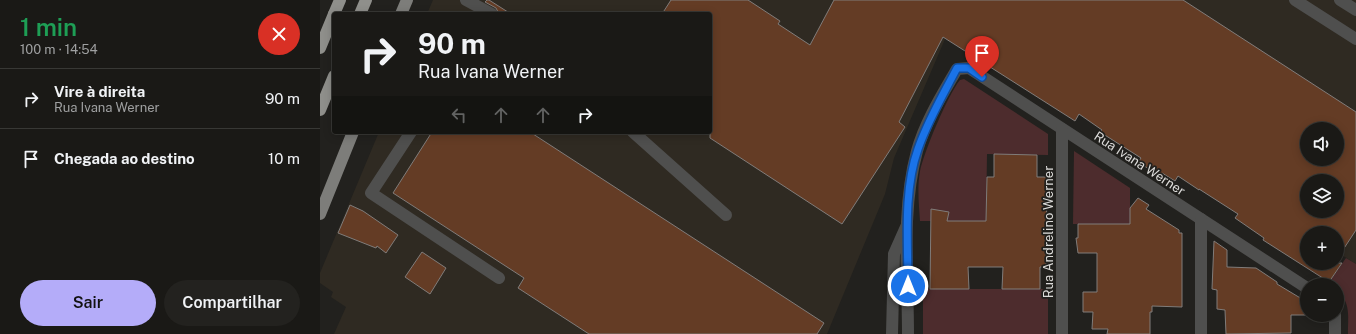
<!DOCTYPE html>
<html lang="pt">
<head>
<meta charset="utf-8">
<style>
	:root { --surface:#1a1916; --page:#23221f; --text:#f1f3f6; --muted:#9fa0a1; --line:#383835; --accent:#b4acf9 }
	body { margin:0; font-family:"Public Sans",sans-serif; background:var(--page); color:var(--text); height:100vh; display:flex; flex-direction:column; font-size:15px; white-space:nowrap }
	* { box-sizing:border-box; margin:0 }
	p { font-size:13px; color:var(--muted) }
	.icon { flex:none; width:22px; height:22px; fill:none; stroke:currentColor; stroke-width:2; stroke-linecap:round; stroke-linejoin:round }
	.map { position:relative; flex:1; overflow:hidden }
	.panel { display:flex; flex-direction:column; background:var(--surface); width:320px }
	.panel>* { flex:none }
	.guide { position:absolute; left:12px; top:12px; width:380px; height:122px; border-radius:4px; box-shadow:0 2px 10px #0003,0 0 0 1px var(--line); background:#1a1916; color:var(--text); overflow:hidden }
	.fabs { position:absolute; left:980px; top:122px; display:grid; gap:8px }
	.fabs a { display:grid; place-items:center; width:44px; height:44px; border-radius:50%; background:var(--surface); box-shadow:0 2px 10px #0003,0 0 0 1px var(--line); font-size:20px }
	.pin { position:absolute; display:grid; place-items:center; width:34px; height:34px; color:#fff; margin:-41px -17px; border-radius:50% 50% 50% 0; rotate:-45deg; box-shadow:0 0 4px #0007 }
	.pin .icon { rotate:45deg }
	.me { position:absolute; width:44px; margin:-22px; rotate:0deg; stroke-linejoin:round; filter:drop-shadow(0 0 3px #0008) }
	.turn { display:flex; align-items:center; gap:14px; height:84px; padding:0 20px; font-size:18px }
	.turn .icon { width:52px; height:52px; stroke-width:2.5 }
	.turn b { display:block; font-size:28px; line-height:34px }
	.lanes { display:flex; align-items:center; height:38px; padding:0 20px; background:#0003; justify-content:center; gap:20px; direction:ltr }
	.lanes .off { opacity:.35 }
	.round { display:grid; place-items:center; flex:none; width:42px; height:42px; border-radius:21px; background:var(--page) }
	.overview { display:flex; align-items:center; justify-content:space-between; height:68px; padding:0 20px }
	h1 { font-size:24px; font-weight:600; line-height:30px; color:#1e9e55 }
	.cta { display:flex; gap:8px; margin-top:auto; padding:8px 20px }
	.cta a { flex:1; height:46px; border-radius:24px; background:var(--accent); color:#111; font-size:16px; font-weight:600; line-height:46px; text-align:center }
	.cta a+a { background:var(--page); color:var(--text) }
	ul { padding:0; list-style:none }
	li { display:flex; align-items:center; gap:12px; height:60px; padding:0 20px; border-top:1px solid var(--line) }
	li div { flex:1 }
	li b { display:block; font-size:15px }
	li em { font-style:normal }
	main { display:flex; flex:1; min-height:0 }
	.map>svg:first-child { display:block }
	.built { fill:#2f2a22; fill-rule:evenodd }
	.green { fill:#4d2c2d }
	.building { fill:#643c25; stroke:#807c7a; fill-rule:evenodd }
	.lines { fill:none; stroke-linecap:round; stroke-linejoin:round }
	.minor { stroke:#4f4f4e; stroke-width:12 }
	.major { stroke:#7d7d7a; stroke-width:12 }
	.highway { stroke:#8f8f8b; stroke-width:12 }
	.route-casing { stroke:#114b97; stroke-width:10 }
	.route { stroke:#1a73e8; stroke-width:7 }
	.labels { text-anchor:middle; stroke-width:3.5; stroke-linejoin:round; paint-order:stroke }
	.street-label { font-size:13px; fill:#dddcda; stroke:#22211e }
</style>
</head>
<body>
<main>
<section class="panel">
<div class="overview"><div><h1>1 min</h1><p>100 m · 14:54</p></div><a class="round" style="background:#d93025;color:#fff"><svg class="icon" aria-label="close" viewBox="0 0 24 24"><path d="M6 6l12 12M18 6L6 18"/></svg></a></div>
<ul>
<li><svg class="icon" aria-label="right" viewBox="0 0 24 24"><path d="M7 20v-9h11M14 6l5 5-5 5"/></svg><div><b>Vire à direita</b><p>Rua Ivana Werner</p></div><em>90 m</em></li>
<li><svg class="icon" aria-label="arrive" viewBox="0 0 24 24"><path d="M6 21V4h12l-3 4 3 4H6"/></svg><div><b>Chegada ao destino</b></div><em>10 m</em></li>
</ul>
<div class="cta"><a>Sair</a><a>Compartilhar</a></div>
</section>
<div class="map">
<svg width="1036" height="334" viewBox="0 0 1036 334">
	<rect width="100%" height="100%" fill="#22211e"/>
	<path class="built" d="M113,0H1036V264L1017,252V233L638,7L623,37L625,39L574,158L565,194L507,334H14L26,307L11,297L13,292L0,283V273L59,132H390V14H107ZM987,129H1017V159H987ZM987,181H1017V211H987Z"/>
	<g class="green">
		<path d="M644,79L728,134V155L667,154L666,221H600C599,205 597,188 600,171C604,152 628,94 640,80Z"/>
		<path d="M754,151L810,188V224H753Z"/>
		<path d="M1026,258L1036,264V334H1028C1028,318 1031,301 1017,291V285H1007Z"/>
		<rect x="603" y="289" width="125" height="45"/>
	</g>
	<g class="building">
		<path d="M167,0H169L191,14H179L176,8L165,2Z"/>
		<path d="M351,0H428L460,21L458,24L490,45L514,0H863L1036,112V230L1017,259V233H987V263H1022L1009,282L943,240L944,238L915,218L918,214L879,189V190L858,176L855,181L842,173L840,176L818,162L821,158L780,132L782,130L759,114L755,121L623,37L579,122L585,127L522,224L390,138V14H342ZM987,129H1017V159H987ZM987,181H1017V211H987Z"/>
		<path d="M112,132H210L504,323L497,334H269L198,288L204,278L73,193Z"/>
		<path d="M674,154L717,155V177H727L726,267H720V289H682L683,267H648L649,289H610L611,209L629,212L627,221H666L667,177H674Z"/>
		<path d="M818,198L829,205L826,209L859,230V233H862V307L832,306V312H830V334H787L788,329H772L773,312H763V292H777V253H758L756,238H758V224H810V208Z"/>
		<path d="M30,205L43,211L78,235L66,253L57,246L56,248L18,233Z"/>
		<path d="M894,241L907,250V267L936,268L957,282V284L987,302V315H971V333L906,334L905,310L897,309V290L892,289Z"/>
		<path d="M102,252L126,268L110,294L85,277Z"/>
	</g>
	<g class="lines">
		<g class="minor">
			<path d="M146,0L172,14"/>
			<path d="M975,0L1036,39"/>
			<path d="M1020,0L1036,10"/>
			<path d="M91,132L51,193L179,278"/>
			<path d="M313,132L406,215"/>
			<path d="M1015,315V334"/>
			<path d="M572,334L574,254L586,227"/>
			<path d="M588,334C588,274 581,210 597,151C605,122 622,95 637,69L649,68L987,288"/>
			<path d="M742,334V129"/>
			<path d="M881,334V219"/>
		</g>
		<g class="major">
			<path d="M81,14L87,0"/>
			<path d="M0,214L33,132"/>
		</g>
		<g class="highway">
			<path d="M14,14L20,0"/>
			<path d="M40,14L46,0"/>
			<path d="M0,48L14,14"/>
			<path d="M0,110L14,76"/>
		</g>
	</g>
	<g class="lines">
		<defs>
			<path id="route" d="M588,286C588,242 583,191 598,149C608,120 623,95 637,68H649L662,77"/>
		</defs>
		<use href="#route" class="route-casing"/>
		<use href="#route" class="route"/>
	</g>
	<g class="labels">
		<g class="street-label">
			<text transform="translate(820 163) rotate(33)" y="5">Rua Ivana Werner</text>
			<text transform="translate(728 232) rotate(-90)" y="5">Rua Andrelino Werner</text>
		</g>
	</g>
</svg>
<div class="fabs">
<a><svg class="icon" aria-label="sound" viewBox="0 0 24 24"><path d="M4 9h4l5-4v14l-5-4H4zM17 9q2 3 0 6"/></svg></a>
<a><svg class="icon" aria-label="layers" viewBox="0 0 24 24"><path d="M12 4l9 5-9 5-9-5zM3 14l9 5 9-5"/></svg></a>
<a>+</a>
<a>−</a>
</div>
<div class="pin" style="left:662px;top:77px;background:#d93025"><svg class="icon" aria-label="arrive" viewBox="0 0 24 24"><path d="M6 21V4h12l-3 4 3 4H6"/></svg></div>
<svg class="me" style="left:588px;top:286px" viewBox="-20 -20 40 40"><circle r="17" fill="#1a73e8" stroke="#fff" stroke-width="3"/><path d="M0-11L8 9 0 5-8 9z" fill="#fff"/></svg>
<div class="guide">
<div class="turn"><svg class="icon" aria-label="right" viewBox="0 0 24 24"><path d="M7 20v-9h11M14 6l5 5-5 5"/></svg><div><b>90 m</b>Rua Ivana Werner</div></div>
<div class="lanes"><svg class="icon off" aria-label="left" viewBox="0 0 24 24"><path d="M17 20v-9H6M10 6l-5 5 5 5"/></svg><svg class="icon off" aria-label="ahead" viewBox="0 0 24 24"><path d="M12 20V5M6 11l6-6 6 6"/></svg><svg class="icon off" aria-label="ahead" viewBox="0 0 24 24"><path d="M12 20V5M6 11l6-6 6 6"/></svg><svg class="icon" aria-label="right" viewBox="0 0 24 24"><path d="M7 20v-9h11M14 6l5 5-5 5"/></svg></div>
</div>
</div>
</main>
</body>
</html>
